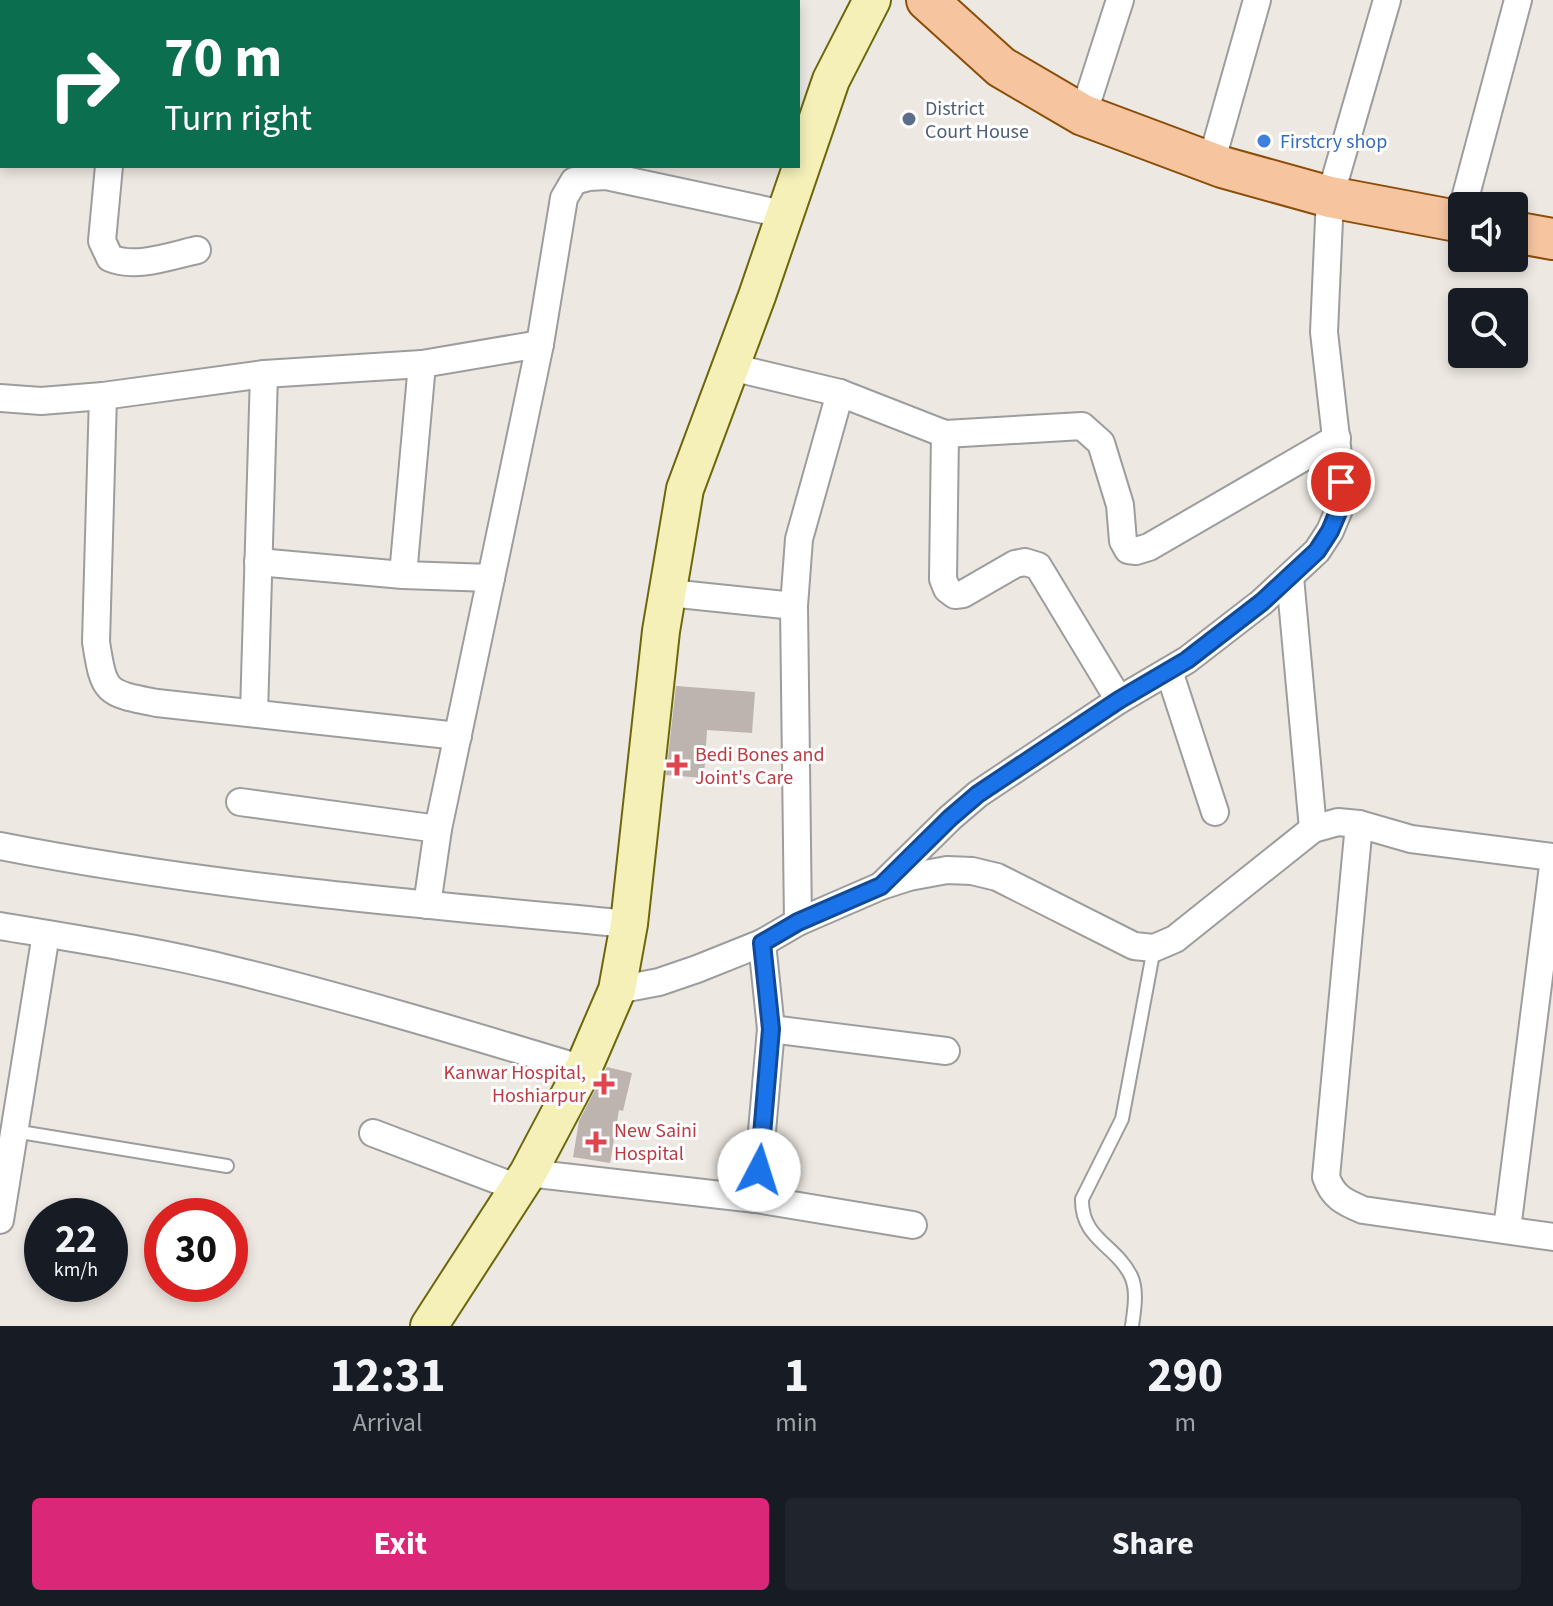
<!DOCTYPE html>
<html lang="en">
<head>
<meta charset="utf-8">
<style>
	:root { --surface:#171b24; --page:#20242c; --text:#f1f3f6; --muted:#9ea1a6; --accent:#db2777 }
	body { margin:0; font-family:"Source Sans 3",sans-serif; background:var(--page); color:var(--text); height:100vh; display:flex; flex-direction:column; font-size:30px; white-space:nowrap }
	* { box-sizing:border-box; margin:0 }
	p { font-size:26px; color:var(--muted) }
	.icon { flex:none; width:44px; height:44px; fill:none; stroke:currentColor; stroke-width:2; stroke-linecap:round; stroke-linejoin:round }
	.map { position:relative; height:1326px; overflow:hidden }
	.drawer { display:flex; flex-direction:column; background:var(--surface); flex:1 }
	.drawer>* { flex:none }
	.hud { position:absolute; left:0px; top:0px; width:800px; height:168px; box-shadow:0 4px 12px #0003; background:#0b6e4f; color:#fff; overflow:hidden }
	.controls { position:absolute; left:1448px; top:192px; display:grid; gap:16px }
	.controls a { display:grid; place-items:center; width:80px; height:80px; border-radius:8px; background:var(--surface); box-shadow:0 4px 12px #0003; font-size:40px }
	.speed { position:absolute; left:24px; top:1198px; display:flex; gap:16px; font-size:40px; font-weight:700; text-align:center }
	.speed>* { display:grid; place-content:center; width:104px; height:104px; border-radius:50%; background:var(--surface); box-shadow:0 4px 12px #0003; line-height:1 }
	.speed small { font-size:20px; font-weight:400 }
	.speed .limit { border:12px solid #d22; background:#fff; color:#111 }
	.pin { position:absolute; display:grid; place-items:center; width:68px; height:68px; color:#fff; margin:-34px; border:4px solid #fff; border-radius:50%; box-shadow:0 2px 8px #0007 }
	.me { position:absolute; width:88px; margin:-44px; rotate:5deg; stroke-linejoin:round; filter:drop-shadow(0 0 6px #0008) }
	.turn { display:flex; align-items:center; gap:28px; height:168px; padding:0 32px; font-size:36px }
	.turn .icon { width:104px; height:104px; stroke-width:2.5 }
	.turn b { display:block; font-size:56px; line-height:68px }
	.eta { display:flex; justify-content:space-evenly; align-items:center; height:136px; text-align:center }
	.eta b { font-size:48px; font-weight:700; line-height:56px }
	.button { display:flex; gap:16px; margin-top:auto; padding:16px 32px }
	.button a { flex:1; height:92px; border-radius:8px; background:var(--accent); color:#fff; font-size:32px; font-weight:700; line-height:92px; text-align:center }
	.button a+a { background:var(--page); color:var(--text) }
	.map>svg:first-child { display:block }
	.building { fill:#bdb3af }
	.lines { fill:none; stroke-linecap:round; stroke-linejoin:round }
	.lane-casing { stroke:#9d9d9d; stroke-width:16 }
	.street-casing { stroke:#9d9d9d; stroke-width:30 }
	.secondary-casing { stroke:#6b680b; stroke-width:40 }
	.primary-casing { stroke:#8b4e09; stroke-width:44 }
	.lane { stroke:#fff; stroke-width:12 }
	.street { stroke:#fff; stroke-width:26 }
	.secondary { stroke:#f5f0b8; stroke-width:36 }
	.primary { stroke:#f6c49f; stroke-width:40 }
	.route-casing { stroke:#114b97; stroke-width:20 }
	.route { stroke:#1a73e8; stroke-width:14 }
	.service-dot { fill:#5c6f8a; stroke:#fff; stroke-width:3 }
	.shop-dot { fill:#3f7fe0; stroke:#fff; stroke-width:3 }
	.health-dot { fill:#e0444e; stroke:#fff; stroke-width:3 }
	.labels { text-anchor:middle; stroke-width:6; stroke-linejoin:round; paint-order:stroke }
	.service-label { font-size:20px; fill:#4e5e75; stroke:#fff; text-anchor:start }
	.shop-label { font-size:20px; fill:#366cbe; stroke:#fff; text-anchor:start }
	.health-label { font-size:20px; fill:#be3a42; stroke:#fff; text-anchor:start }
</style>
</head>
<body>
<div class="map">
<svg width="1553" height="1326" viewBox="0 0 1553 1326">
	<rect width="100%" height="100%" fill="#ede8e2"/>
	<g class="building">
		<path d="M676,686L755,692L752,733L707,730L704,778L666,775Z"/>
		<path d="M607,1067L632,1073L623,1111L619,1110L610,1163L573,1157L579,1121Z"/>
	</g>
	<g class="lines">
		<defs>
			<g id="lane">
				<path d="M14,1131L227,1166"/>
				<path d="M1132,1326C1134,1311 1138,1291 1131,1276C1116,1245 1081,1239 1082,1199L1122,1119L1154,948"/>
			</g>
			<g id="street">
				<path d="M48,2V0"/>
				<path d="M261,2L266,0"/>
				<path d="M0,63H2"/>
				<path d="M1083,115L1120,0"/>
				<path d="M0,151L2,143"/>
				<path d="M1211,163L1257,0"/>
				<path d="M109,166L102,241L110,258C136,269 170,256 197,250"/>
				<path d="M1463,206L1518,0"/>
				<path d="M731,367L840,393L945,434L1082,426L1101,443L1120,505L1123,541L1128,550L1136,551L1149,547L1337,438"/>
				<path d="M103,396L96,642C104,693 105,693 157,703L458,736"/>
				<path d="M0,398L41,401L103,396L264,374L422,364L540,344"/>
				<path d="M945,434L943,579L947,589L955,595L963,594L1015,564L1025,562L1038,566L1119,700"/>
				<path d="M258,562L403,575L491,578L540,344L564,198L574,181L589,177L606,176L783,214"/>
				<path d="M403,575L422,364"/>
				<path d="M1290,577L1313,829"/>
				<path d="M669,593L794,606"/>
				<path d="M1169,671L1215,812"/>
				<path d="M254,713L264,374"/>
				<path d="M240,802L438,829"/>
				<path d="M1359,824L1326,1177C1333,1197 1344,1202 1363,1210L1553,1237"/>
				<path d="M0,846C208,887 419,904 629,924"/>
				<path d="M881,886L950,818L978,794L1119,700L1187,660L1262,602L1317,551L1330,531L1338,512L1341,482L1324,332L1330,197L1387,0"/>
				<path d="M427,905L438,829L491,578"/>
				<path d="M798,922L794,606L799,539L840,393"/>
				<path d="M0,926C78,939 156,951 233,970C351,999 467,1034 583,1069"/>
				<path d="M617,990L659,982L697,969L762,943L798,922L881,886L909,877L947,870L972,871L997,877L1134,946L1154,948L1175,939L1313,829L1338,822L1359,824L1411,839L1553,857"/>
				<path d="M771,1029L946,1051"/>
				<path d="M373,1133L518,1188"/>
				<path d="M528,1173L756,1199L913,1225"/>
				<path d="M756,1199L771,1029L762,943"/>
				<path d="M0,1220L46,934"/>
				<path d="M1507,1229L1553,866"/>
			</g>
			<path id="secondary" d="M429,1326L528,1173L583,1069L617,990L629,924L661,631L685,489L757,296L831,80L872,0"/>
			<g id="primary">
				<path d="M927,0L1001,67L1083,115L1222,167L1330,197L1462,222"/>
				<path d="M1514,232L1553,239"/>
			</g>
		</defs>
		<use href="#lane" class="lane-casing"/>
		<use href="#street" class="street-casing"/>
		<use href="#secondary" class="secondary-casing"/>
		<use href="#primary" class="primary-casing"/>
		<use href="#lane" class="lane"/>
		<use href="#street" class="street"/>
		<use href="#secondary" class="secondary"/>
		<use href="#primary" class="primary"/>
	</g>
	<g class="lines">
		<defs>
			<path id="route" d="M759,1170L771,1029L762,943L798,922L881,886L950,818L978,794L1119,700L1187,660L1262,602L1317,551L1330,531L1338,512L1341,482"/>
		</defs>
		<use href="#route" class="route-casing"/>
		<use href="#route" class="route"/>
	</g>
	<circle class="service-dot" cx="909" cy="119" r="8"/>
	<circle class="shop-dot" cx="1264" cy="141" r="8"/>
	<g class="health-dot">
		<path d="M673 753h8v8h8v8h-8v8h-8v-8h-8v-8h8z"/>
		<path d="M600 1072h8v8h8v8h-8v8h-8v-8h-8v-8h8z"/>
		<path d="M592 1130h8v8h8v8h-8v8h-8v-8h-8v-8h8z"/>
	</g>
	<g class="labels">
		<g class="service-label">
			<text x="925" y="115">District<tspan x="925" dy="23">Court House</tspan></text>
		</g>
		<g class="shop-label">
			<text x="1280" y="148">Firstcry shop</text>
		</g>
		<g class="health-label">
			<text x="695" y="761">Bedi Bones and<tspan x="695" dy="23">Joint's Care</tspan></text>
			<text x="586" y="1079" text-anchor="end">Kanwar Hospital,<tspan x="586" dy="23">Hoshiarpur</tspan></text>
			<text x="614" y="1137">New Saini<tspan x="614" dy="23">Hospital</tspan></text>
		</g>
	</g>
</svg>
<div class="controls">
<a><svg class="icon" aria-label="sound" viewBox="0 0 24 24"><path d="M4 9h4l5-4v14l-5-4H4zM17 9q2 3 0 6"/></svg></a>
<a><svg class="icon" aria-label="search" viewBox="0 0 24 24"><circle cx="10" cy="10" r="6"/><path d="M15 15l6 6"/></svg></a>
</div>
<div class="speed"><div>22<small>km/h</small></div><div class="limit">30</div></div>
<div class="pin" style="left:1341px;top:482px;background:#d93025"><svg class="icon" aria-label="arrive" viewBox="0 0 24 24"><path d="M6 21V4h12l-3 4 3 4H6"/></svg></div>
<svg class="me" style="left:759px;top:1170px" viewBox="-20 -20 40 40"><circle r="19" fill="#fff"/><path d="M0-13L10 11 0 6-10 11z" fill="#1a73e8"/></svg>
<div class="hud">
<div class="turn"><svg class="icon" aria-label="right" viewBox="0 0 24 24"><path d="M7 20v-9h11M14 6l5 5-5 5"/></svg><div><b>70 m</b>Turn right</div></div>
</div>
</div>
<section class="drawer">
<div class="eta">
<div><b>12:31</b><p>Arrival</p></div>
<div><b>1</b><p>min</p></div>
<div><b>290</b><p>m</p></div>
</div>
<div class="button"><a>Exit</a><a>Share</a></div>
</section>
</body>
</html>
